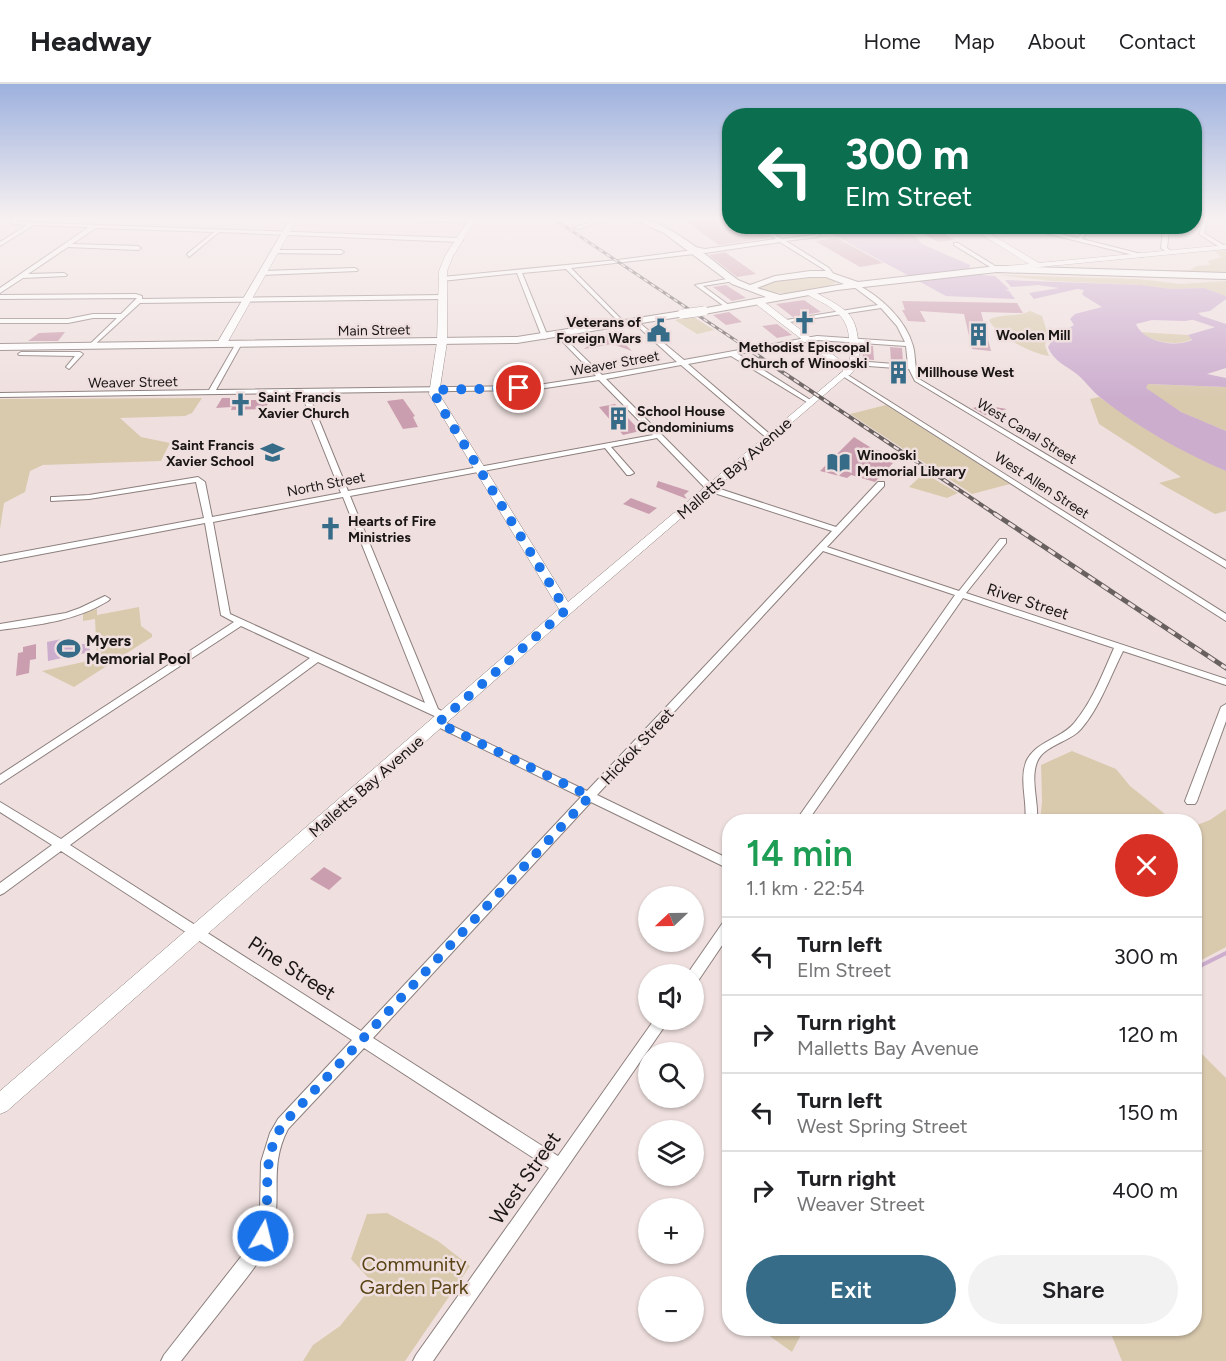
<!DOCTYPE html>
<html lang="en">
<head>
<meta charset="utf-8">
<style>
	:root { --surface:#fff; --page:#f2f2f2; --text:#202124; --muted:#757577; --line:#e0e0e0; --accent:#376c88 }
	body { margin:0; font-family:Figtree,sans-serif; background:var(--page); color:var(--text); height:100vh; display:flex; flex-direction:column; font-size:22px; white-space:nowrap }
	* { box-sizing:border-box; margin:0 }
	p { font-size:20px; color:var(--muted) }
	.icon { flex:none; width:33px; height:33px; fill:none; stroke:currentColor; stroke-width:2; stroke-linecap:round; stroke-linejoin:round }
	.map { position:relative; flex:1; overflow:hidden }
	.details { position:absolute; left:722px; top:730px; width:480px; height:522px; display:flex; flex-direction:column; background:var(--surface); border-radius:24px; box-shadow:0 2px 4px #0004 }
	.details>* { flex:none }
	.hud { position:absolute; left:722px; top:24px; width:480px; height:126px; border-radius:24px; box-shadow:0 2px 4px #0004; background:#0b6e4f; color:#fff; overflow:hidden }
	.needle { width:39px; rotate:248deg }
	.controls { position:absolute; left:638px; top:802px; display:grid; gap:12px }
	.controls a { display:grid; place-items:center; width:66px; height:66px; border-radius:50%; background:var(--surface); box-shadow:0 2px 4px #0004; font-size:30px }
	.pin { position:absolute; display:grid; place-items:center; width:51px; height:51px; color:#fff; margin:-26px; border:3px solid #fff; border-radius:50%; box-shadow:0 2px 6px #0007 }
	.me { position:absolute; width:66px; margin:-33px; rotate:8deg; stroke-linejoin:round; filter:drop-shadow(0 0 4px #0008) }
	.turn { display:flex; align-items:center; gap:21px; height:126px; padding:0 24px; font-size:27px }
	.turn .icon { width:78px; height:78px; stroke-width:2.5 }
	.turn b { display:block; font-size:42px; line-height:51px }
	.round { display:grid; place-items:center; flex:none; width:63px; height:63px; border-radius:32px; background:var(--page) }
	.head { display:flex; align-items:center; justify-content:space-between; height:102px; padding:0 24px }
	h1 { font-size:36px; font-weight:600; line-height:45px; color:#1e9e55 }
	.action { display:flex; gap:12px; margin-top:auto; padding:12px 24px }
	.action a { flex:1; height:69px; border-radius:36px; background:var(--accent); color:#fff; font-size:24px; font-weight:600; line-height:69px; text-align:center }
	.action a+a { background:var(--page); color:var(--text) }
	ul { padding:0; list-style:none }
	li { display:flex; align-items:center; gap:18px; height:78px; padding:0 24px; border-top:2px solid var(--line) }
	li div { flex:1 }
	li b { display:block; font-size:22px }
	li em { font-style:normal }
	header { display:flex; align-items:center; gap:36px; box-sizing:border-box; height:84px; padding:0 30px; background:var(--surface); border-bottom:2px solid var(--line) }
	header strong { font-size:28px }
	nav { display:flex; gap:33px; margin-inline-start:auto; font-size:21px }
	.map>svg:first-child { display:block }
	.green { fill:#d9caae }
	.water { fill:#ccadce }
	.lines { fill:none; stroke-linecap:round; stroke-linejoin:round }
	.stream { stroke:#ccadce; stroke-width:4 }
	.river { fill:#ccadce; fill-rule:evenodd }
	.building { fill:#cb9eaf }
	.street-casing { stroke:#8c7f7d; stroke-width:2 }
	.secondary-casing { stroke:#8c7f7d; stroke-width:1 }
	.primary-casing { stroke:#8c7f7d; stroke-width:2 }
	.street { fill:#fff; fill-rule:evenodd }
	.secondary { fill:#fff; fill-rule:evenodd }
	.primary { fill:#fff; fill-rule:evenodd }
	.rail-far2-casing { stroke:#696060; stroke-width:3 }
	.rail-far1-casing { stroke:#696060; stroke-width:4 }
	.rail-casing { stroke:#696060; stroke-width:5 }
	.rail-far2 { stroke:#efe0df; stroke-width:1.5; stroke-dasharray:4.5; stroke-linecap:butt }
	.rail-far1 { stroke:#efe0df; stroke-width:2; stroke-dasharray:6; stroke-linecap:butt }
	.rail { stroke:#efe0df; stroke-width:3; stroke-dasharray:8; stroke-linecap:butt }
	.primary-bridge-casing { stroke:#8c7f7d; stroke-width:10; stroke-linecap:butt }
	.primary-bridge { stroke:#fff; stroke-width:9 }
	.route { stroke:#1a73e8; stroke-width:10; stroke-dasharray:0 18 }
	.labels { text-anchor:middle; stroke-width:5; stroke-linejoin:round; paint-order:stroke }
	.far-poi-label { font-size:14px; font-weight:bold; fill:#1b1616; stroke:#efe0df; text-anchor:start }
	.far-street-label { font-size:14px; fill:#1b1616; stroke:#efe0df }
	.street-label { font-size:16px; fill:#1b1616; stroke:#efe0df }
	.poi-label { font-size:16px; font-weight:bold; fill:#1b1616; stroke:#efe0df; text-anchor:start }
	.near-street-label { font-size:20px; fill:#1b1616; stroke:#efe0df }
	.near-park-label { font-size:20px; fill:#5a4415; stroke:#efe0df }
</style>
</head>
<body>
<header>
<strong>Headway</strong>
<nav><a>Home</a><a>Map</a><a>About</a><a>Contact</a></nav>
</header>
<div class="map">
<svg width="1226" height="1277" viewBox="0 0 1226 1277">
	<rect width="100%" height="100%" fill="#efe0df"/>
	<g class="green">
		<path d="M1226,166V190L1089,186H1190L1197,182L1210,181L1208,177L1221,173L1215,167Z"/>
		<path d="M998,191L1138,195L1181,200L1226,197V212L1204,204L1171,205L1141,201L1052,197Z"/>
		<path d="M809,192L824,193L836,198C824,208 770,214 758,203L765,198Z"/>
		<path d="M1030,227L1042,232L1048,251L1045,262L1049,272C1032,270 996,251 989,236C1000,229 1016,234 1030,227Z"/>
		<path d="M692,232L714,246L697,250L675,236Z"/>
		<path d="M1139,248L1188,251L1192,255C1180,263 1150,258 1139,248Z"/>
		<path d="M1147,300L1226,303V347C1199,336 1167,325 1146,304Z"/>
		<path d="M1099,313L1154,350L1226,387V427L1215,430L1159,399L1181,393L1099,340L1090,315Z"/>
		<path d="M202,314L192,329L185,332L120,334L141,353L170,359L161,377L43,381L30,387L25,408L4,419L0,445V315Z"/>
		<path d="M886,321L1010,400L972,410L850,330Z"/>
		<path d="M924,389L958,409L947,414L909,403Z"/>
		<path d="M139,523L141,542L152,550V553L74,603L42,587L97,575L95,535L83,537V528L97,525V531Z"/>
		<path d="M1072,667L1116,685L1130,702L1175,738H1040L1042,717L1041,681Z"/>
		<path d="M1226,725V863L1194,880V742L1210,736Z"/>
		<path d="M1194,962L1226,994V1277H1122L1109,1245H1194Z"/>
		<path d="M387,1129L438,1157L470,1182L405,1277H303L313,1261L340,1242L374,1200L351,1175L367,1130Z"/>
		<path d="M760,1245H804L792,1268Z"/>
	</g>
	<g class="water">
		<path d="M819,143H894L903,151L915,152L922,160L970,181L969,185L981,191L995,192L1009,205L1005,206L1009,207L1015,215L946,212Z"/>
		<path d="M1005,196L1141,201L1171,205L1204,204L1226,212V215L1210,227L1198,229L1204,234L1185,237L1152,236L1136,240C1143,258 1176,264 1192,256L1188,251L1226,240V284L1207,290L1226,294V303L1148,300L1146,304L1181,328L1226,347V387C1182,368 1139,344 1101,314C1092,307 1086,298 1078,291C1067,282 1053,277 1048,263C1054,252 1063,248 1074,241L1070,235L1075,230L1102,223L1084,212L1082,210L1084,206L1077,205L1034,215L1029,209L1059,204L1038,201L1011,203Z"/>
		<path d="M71,553L72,562L89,559L90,568L48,577L47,558Z"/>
	</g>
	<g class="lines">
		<path class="stream" d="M1194,885L1226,869"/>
		<path class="river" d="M1173,225H1181L1226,240V247L1173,229Z"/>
	</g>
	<g class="building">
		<path d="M683,135H729V142H754L770,154L719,161Z"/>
		<path d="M909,142H933L954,156L938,158Z"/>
		<path d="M837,154L883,179L860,183L815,157Z"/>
		<path d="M725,168L756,190L737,193L709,171Z"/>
		<path d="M726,201L746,214L732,217L713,203Z"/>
		<path d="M804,216L821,228L793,233L776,220Z"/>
		<path d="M902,217L1017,219L1023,229L981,228L991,267L972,265L964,230L920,227L926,238L908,237L902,226H905Z"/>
		<path d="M729,228L742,238L726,241L713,231Z"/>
		<path d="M777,240L792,251L777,254L762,242Z"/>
		<path d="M65,248L58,257H28L39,249Z"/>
		<path d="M608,250H615L632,267L612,260L584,265L589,261L582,254L593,252L598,256Z"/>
		<path d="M862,261L873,262L874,276L863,275Z"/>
		<path d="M890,263L902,264L903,278L891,277Z"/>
		<path d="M222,314H244L243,316H270L265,325L231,326L232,323L216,324Z"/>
		<path d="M403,315L415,332L413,333L418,343L403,345L387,317Z"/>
		<path d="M615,320L640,347L623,351L599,323Z"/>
		<path d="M983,321L1007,325L985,331L973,324Z"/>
		<path d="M854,353L873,365L882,367L875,375L893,379L875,398L851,391L847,394L820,387Z"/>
		<path d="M658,397L689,407L684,411L687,415L656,403Z"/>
		<path d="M631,414L657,424L649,430L623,420Z"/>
		<path d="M36,560V575L30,576L29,589L16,592L18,569L23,568V563Z"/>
		<path d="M324,783L342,794L329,806L310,795Z"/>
	</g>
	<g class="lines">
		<defs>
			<g id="street">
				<path d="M10,135H15L16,138L460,154L463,156L460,158L219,148L189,173L187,170L214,148L96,144L72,160L138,162L141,164L138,166L68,163L28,190L64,189L67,191L66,192L23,194L0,209V204L89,143L34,141L0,162V158L27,141L13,140Z"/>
				<path d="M401,135H445L473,138L471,139Z"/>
				<path d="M598,135H606L579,145L574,144Z"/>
				<path d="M1203,138L1207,139L1204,149L1225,162V164H1221L1199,150Z"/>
				<path d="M756,142H762L782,155L820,150L818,153L786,157L829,184L835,192L830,193L825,186L780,158L705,169L696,167L694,170L571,184L625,239V241L623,242L566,185L522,189L548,253L545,255L542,253L517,189L442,197L439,195L442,193L618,176L694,166L687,165L689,162L705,165L776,155Z"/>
				<path d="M1016,142H1027L1078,154L1087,142H1092L1082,155L1145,171L1142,173Z"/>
				<path d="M1166,144L1169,146L1167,164L1172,168L1169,170L1161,164L1163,146Z"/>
				<path d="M954,159H958L1000,185L995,186L954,161Z"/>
				<path d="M275,166H341L344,168L341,170L273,169Z"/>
				<path d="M355,184L358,186L357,187L262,191L259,189L262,187Z"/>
				<path d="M732,194L735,196L734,197L703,202L730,222V224L728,225L695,201Z"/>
				<path d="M856,200C880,212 906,236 913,262C916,273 914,284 919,295L1226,477V484L915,297L909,285L855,281L852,279L855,277L908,281L906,262L817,256L738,270L812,317L813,318L810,320L731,272L688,280L772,352L773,354L769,356L681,281L606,295L714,403L836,443L878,398H884V402L827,463L959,507L1000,455H1006V459L966,509L1226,595V601L1123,567C1110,593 1100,623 1081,645C1070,658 1044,661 1037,678C1030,696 1039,719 1037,738H1025C1028,719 1019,697 1026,678C1035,657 1062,655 1075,638C1093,616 1103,589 1114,564L963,514L807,738H795L955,511L823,467L597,711L729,775V785L591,718L373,954L558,1072L654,936H669L433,1277H413L416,1271L549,1084L364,964L288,1045C268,1083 283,1112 272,1149C264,1175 246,1194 230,1215C214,1236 197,1256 181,1277H161L164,1271L251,1160L257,1143L260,1125L261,1078L270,1049L278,1035L352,956L61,767L4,809L0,811V799L52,761L0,728V718L61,755L310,574L241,542L0,700V691L234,538L221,531L205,439L0,478V472L204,434L196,398L89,415L51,417V413H54L89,411L198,393L205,398L212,433L341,409L301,309L0,313V309L209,306L235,261L238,259L241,261L216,306L532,302L596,292L557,252L556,251L559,249L602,291L677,278L634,239V237L636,236L684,276L817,252L905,258L897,242L881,224L783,239L780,237L878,221L854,203L853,202ZM599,296L653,351L348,407L308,309L532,306ZM657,354L708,407L832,447L587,707L442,637H434L433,639L434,641L581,713L361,947L70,761L318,578L441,635H449L450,633L449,631L438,625L350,412L605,364L627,391H630L634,389L611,363ZM343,413L425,619L230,530L213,438Z"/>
				<path d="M136,210L142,212V215L442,211L445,213L442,215L140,219L91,264L89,263V261L117,234H93L68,239H0V235H68L93,230H121L137,214L0,215V211Z"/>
				<path d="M21,268H80L83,270L69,285L66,283L75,272L19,271L18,270Z"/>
				<path d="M843,288L1226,530V537L841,291L840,290Z"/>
				<path d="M105,512L110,515L108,517C76,537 37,541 0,546V540L66,529L80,524Z"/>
				<path d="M1226,620V637L1197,717L1195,720H1187L1185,717L1221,623Z"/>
				<path d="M729,836V851L698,897L693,899V891H687L688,889L724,837Z"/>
			</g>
			<g id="secondary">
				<path d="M290,135H297L226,261L218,263L216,261Z"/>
				<path d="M469,135H476L453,172L447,187V258L439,310L568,518L843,287L841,282L834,280L757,221V217H763L840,276L848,279L850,278C849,249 852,236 825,220C818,216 810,213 804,208L811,206C855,230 857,229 860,279L850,291L846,292L571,529L7,1027L0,1030V1007L559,525L429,310L437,258L439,187L445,172Z"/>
				<path d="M968,142H977L1039,179L1226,161V165L997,187L993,185L994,183L1029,180Z"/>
			</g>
			<g id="primary">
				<path d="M633,135C670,135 709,175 738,196L750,201L775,192L810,187H826L858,198L997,182L1226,189V195L997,188L837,206L704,230L701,229V225L766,213L732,200L664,149ZM810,193H826L844,200L780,211L757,204L775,197Z"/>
				<path d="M682,227L685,228V232L517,259L0,266V260L517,253Z"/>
			</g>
		</defs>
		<use href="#street" class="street-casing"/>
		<use href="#secondary" class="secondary-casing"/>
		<use href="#primary" class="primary-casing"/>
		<use href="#street" class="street"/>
		<use href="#secondary" class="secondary"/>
		<use href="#primary" class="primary"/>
		<defs>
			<path id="rail-far2" d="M554,135L747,264"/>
			<path id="rail-far1" d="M754,269L998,432"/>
			<path id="rail" d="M995,430L1226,584"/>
		</defs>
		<use href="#rail-far2" class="rail-far2-casing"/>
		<use href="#rail-far1" class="rail-far1-casing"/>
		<use href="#rail" class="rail-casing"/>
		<use href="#rail-far2" class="rail-far2"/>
		<use href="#rail-far1" class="rail-far1"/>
		<use href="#rail" class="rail"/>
		<defs>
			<path id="primary-bridge" d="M682,230L704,227"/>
		</defs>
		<use href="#primary-bridge" class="primary-bridge-casing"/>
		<use href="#primary-bridge" class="primary-bridge"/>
	</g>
	<linearGradient id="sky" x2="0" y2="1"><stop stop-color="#9db1de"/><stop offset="0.43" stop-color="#f8f1f1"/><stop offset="1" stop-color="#f8f1f1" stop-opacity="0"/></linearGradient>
	<rect width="1226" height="314" fill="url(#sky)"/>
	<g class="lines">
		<path class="route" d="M263,1152C273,1110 258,1080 283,1040L590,712L438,639L566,526L438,318L434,306L519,304"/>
	</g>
	<defs>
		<symbol id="church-bare" viewBox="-9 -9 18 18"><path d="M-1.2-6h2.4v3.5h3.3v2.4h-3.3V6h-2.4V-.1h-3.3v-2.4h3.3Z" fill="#376c88" stroke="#efe0df" stroke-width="2.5" paint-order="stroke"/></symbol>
		<symbol id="civic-bare" viewBox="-9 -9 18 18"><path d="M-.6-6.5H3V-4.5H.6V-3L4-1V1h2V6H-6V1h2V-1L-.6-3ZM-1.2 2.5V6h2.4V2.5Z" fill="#376c88" stroke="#efe0df" stroke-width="2.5" paint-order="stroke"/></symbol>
		<symbol id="building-bare" viewBox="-9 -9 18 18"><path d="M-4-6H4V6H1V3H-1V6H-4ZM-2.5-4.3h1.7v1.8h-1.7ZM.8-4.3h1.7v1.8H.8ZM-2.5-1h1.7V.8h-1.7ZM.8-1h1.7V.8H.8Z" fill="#376c88" stroke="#efe0df" stroke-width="2.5" paint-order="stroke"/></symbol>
		<symbol id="school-bare" viewBox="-9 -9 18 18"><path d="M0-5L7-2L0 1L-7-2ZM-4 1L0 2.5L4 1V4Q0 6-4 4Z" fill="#376c88" stroke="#efe0df" stroke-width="2.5" paint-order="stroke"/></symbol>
		<symbol id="library-bare" viewBox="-9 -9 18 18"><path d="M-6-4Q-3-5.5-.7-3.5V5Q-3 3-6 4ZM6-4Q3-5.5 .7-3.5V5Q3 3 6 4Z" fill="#376c88" stroke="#efe0df" stroke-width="2.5" paint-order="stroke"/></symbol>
		<symbol id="stadium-bare" viewBox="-9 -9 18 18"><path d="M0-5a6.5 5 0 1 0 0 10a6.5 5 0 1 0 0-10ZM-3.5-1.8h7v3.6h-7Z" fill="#376c88" stroke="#efe0df" stroke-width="2.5" paint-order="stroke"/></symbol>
	</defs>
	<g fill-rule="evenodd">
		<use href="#church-bare" x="788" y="222" width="33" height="33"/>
		<use href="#civic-bare" x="642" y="230" width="33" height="33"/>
		<use href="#building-bare" x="962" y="234" width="33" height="33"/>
		<use href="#building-bare" x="882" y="272" width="33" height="33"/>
		<use href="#church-bare" x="224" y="304" width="33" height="33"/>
		<use href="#building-bare" x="602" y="318" width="33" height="33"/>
		<use href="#school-bare" x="256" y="352" width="33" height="33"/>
		<use href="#library-bare" x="822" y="362" width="33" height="33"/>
		<use href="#church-bare" x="314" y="428" width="33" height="33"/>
		<use href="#stadium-bare" x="52" y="548" width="33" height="33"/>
	</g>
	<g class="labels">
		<g class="far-poi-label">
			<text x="641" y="243" text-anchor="end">Veterans of<tspan x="641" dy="16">Foreign Wars</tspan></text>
			<text x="996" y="256">Woolen Mill</text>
			<text x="804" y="268" text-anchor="middle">Methodist Episcopal<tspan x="804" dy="16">Church of Winooski</tspan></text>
			<text x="917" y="293">Millhouse West</text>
			<text x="258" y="318">Saint Francis<tspan x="258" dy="16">Xavier Church</tspan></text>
			<text x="637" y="332">School House<tspan x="637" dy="16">Condominiums</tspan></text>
			<text x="254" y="366" text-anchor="end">Saint Francis<tspan x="254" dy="16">Xavier School</tspan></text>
			<text x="857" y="376">Winooski<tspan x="857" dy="16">Memorial Library</tspan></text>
			<text x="348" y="442">Hearts of Fire<tspan x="348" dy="16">Ministries</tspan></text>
		</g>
		<g class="far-street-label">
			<text transform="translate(374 246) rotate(-1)" y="5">Main Street</text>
			<text transform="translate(615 279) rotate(-10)" y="5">Weaver Street</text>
			<text transform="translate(133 298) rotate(-1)" y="5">Weaver Street</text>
			<text transform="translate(1027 347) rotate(31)" y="5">West Canal Street</text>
			<text transform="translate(326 400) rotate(-11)" y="5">North Street</text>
			<text transform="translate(1042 401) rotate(33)" y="5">West Allen Street</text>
		</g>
		<g class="street-label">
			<text transform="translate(734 384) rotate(-41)" y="6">Malletts Bay Avenue</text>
			<text transform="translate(1028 517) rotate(18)" y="6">River Street</text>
			<text transform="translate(637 662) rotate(-47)" y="6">Hickok Street</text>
			<text transform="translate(366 702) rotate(-41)" y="6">Malletts Bay Avenue</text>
		</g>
		<g class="poi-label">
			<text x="86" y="562">Myers<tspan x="86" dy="18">Memorial Pool</tspan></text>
		</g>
		<g class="near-street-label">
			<text transform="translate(292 884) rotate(33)" y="7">Pine Street</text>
			<text transform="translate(525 1094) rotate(-55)" y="7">West Street</text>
		</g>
		<g class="near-park-label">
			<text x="414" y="1187">Community<tspan x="414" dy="23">Garden Park</tspan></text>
		</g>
	</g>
</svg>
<div class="controls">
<a><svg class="needle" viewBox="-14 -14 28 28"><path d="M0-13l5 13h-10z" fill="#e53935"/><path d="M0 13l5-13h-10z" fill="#757577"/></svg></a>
<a><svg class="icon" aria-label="sound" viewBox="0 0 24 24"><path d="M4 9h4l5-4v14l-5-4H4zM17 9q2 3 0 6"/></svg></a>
<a><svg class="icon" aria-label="search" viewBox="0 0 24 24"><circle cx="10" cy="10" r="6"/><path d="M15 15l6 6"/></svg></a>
<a><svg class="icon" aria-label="layers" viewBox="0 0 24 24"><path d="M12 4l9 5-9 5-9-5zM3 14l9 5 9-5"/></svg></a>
<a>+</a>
<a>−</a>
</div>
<div class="pin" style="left:519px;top:304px;background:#d93025"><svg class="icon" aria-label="arrive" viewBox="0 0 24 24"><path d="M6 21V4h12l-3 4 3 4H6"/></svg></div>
<svg class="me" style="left:263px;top:1152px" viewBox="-20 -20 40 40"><circle r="17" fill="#1a73e8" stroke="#fff" stroke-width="3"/><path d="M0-11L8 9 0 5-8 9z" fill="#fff"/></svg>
<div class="hud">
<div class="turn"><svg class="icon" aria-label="left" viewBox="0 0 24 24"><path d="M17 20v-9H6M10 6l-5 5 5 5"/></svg><div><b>300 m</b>Elm Street</div></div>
</div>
<section class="details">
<div class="head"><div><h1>14 min</h1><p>1.1 km · 22:54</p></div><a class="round" style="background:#d93025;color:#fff"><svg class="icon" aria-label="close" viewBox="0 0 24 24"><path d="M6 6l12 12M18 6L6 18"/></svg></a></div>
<ul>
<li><svg class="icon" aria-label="left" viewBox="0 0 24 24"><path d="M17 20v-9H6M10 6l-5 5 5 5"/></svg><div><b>Turn left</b><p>Elm Street</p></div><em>300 m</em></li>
<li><svg class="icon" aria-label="right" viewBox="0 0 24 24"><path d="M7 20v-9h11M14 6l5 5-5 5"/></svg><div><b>Turn right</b><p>Malletts Bay Avenue</p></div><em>120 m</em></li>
<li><svg class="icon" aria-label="left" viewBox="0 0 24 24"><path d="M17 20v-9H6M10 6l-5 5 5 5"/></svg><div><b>Turn left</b><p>West Spring Street</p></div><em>150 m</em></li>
<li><svg class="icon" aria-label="right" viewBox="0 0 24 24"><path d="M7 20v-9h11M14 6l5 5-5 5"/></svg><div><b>Turn right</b><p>Weaver Street</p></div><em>400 m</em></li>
</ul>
<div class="action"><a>Exit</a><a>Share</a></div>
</section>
</div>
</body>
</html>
